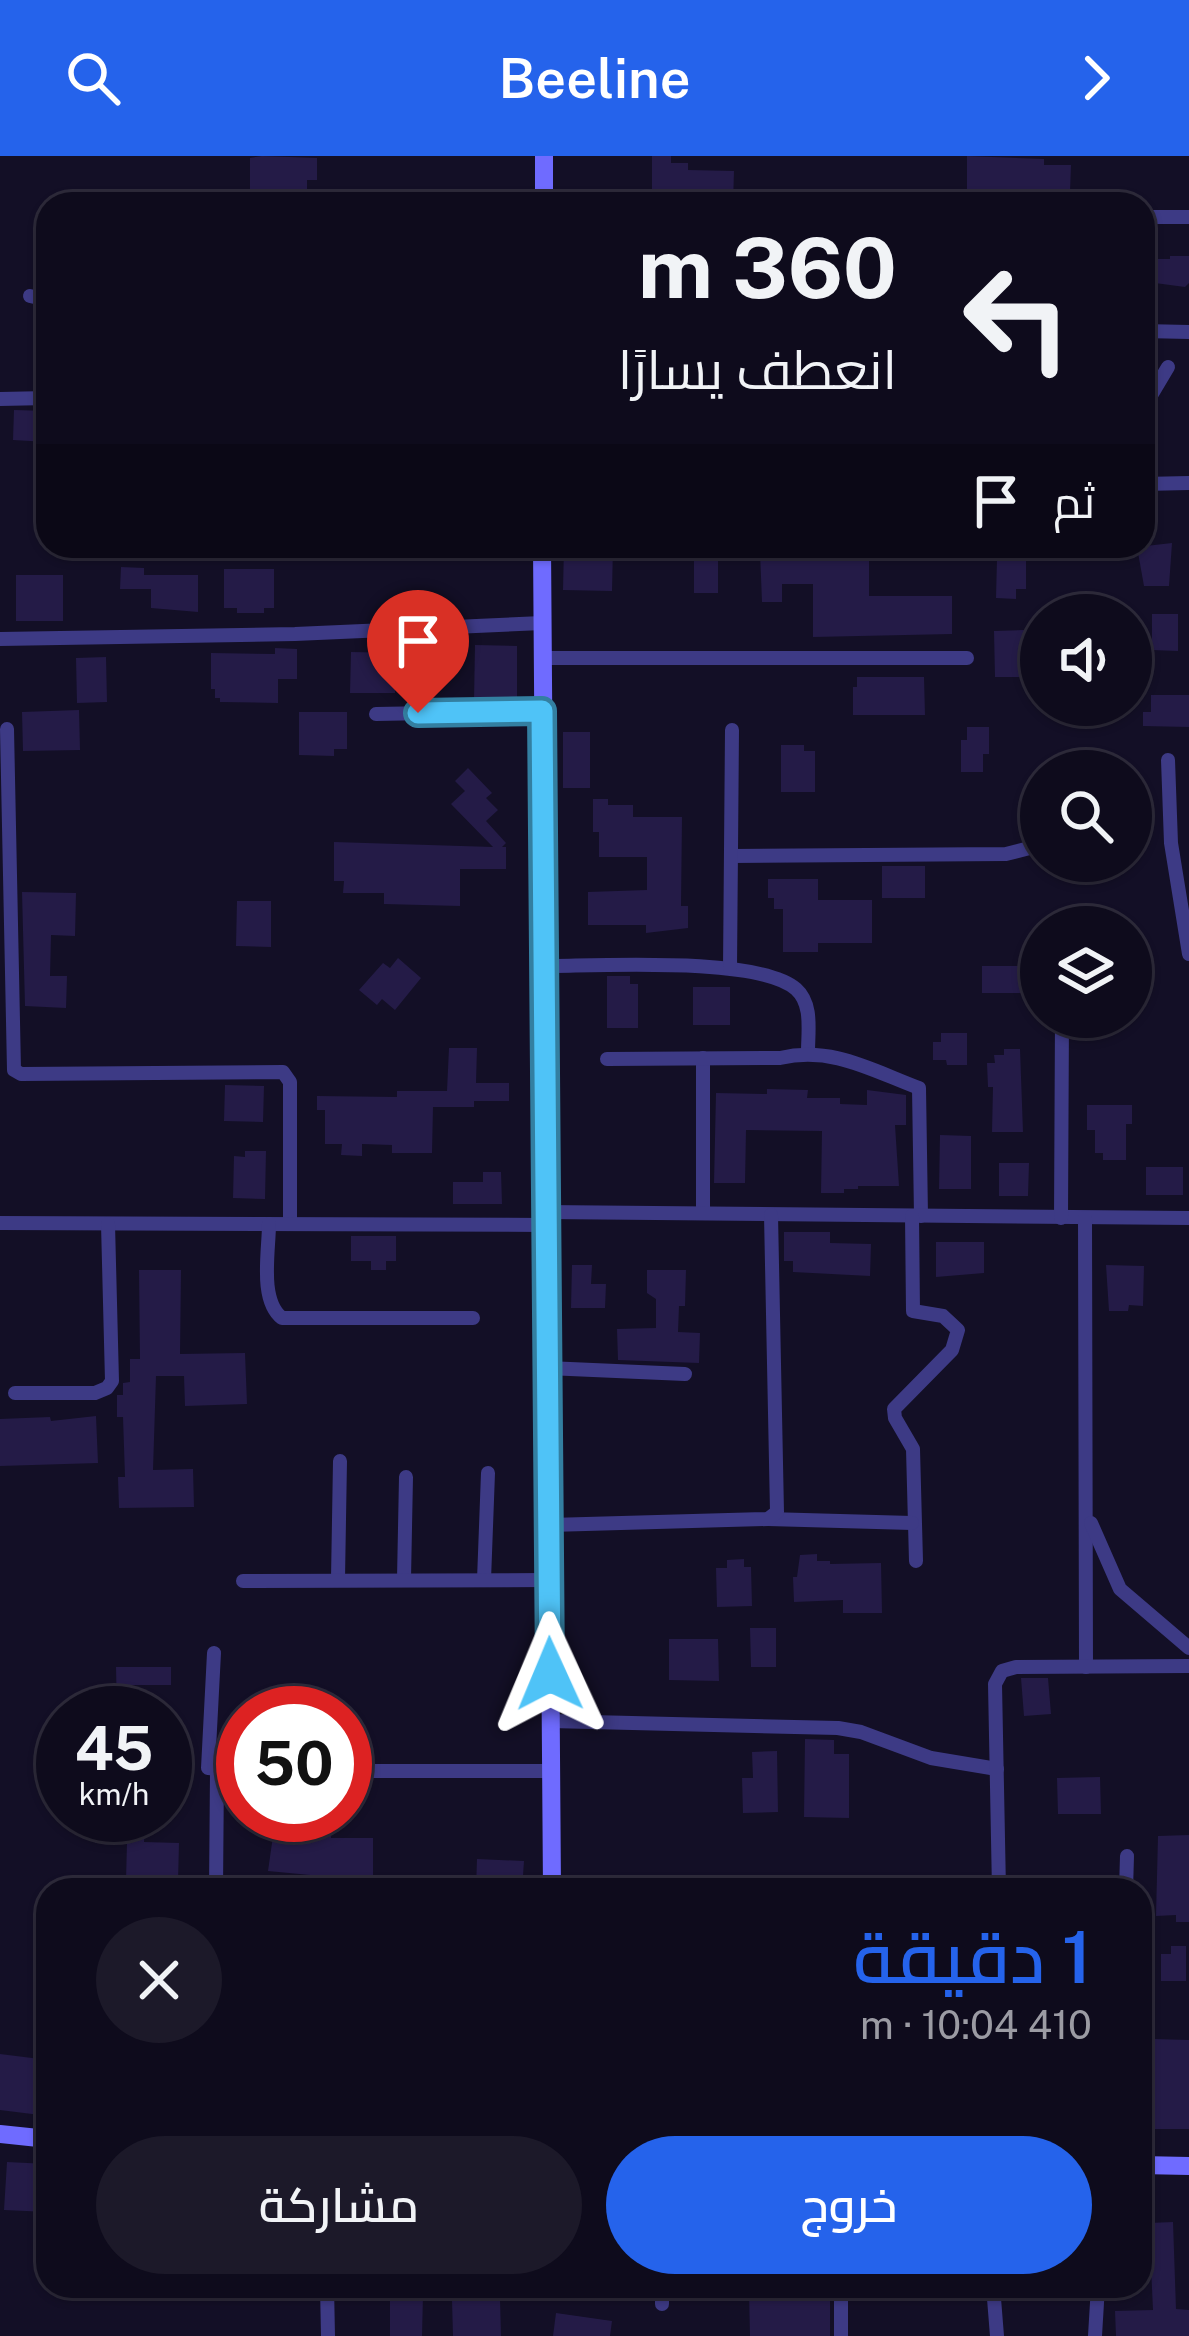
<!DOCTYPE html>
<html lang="ar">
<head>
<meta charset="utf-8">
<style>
	:root { --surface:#0e0b1c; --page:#1c1929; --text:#f1f3f6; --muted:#9b9ba3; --line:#2e2b3b; --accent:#2563eb }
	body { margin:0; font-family:"Public Sans",Cairo,sans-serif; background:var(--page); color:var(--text); direction:rtl; height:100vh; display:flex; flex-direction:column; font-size:45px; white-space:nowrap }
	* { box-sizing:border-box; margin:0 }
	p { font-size:39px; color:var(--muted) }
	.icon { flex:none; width:66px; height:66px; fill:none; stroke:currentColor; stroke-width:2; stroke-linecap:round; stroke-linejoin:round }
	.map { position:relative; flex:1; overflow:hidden; direction:ltr }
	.drawer { position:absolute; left:36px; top:1722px; width:1116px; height:420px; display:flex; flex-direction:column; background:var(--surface); border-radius:36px; box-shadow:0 3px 9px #0004,0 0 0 3px var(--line); direction:rtl }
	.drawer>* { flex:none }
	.top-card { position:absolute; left:36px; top:36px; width:1119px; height:366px; border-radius:36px; box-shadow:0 3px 9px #0004,0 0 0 3px var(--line); direction:rtl; background:#0e0b1c; color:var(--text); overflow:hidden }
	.tools { position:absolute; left:1020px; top:438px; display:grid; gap:24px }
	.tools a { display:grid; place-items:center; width:132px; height:132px; border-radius:50%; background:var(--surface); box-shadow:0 3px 9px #0004,0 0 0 3px var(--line); font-size:60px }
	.speed { position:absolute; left:36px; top:1530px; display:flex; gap:24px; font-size:60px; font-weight:700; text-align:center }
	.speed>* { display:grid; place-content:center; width:156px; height:156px; border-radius:50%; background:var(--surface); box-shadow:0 3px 9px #0004,0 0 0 3px var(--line); line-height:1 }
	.speed small { font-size:30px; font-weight:400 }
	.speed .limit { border:18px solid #d22; background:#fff; color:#111 }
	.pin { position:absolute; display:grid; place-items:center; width:102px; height:102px; color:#fff; margin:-123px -51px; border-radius:50% 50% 50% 0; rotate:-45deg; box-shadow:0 0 12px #0007 }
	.pin .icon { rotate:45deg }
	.me { position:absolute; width:132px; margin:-66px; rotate:359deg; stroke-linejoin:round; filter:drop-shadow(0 0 9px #0008) }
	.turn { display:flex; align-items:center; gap:42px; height:252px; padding:0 60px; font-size:54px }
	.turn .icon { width:156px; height:156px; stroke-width:2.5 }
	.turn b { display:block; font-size:84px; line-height:102px }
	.then { display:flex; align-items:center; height:114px; padding:0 60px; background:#0003; gap:24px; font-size:45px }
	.round { display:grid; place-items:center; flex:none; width:126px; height:126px; border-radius:63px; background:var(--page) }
	.head { display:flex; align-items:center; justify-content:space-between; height:204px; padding:0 60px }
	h1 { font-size:72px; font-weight:600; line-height:90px; color:var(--accent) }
	.button { display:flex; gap:24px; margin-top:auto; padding:24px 60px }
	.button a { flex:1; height:138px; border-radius:72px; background:var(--accent); color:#fff; font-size:48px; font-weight:600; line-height:138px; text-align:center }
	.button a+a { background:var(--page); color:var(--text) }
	header { display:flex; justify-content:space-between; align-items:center; height:156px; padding:0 60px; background:var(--accent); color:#fff; font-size:54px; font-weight:600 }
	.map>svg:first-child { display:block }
	.building { fill:#241b47 }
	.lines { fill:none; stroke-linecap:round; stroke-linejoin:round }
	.minor { stroke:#3d3a85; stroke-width:14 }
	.secondary { stroke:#6f6bff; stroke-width:18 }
	.route-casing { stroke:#337fa1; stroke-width:30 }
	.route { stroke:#4fc3f7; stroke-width:21 }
</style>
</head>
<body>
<header><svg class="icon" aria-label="forward" viewBox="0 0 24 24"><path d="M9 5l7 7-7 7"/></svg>Beeline<svg class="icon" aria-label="search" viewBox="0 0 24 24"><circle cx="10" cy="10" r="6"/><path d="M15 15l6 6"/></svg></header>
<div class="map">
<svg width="1189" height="2180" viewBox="0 0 1189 2180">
	<rect width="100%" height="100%" fill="#130f26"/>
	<g class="building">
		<path d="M262,0L317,2V24H307V48H250V2Z"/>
		<path d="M652,0H671V7H688V14L734,15L733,48H704V36H652Z"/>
		<path d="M967,0L1044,3V9H1071L1070,36H1050V42L1005,41V46L967,48Z"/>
		<path d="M1170,100H1189V127L1185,131L1155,127L1151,103H1170Z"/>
		<path d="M14,254L48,255V286L13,284Z"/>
		<path d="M1172,387L1169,430H1144L1137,391Z"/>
		<path d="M564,390H613L612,435L563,434Z"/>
		<path d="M869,395V440H952V478L813,481V428H782V446H762L760,396Z"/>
		<path d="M997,403H1026V433H1016V443L996,442Z"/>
		<rect x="694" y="405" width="24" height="32"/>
		<path d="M121,411L144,412V419H198V456L151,452V433H120Z"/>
		<path d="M224,413H274V452H264V457H237V452H224Z"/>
		<rect x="16" y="419" width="47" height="46"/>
		<path d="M1152,458H1178V495L1152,494Z"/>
		<path d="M1024,474L1025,521H995L994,475Z"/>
		<path d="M475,489L517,490V544L474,545Z"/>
		<path d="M275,492L297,493V523H278V547L220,546V542H215V533H211V497L275,498Z"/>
		<path d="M351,496L403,497V527H395V537H350Z"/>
		<path d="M106,501L107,546L77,547L76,502Z"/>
		<path d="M857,521H924L925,559H853V531H857Z"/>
		<path d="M1151,539H1189V571L1143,570V556H1151Z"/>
		<path d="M79,554L80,594L23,595L22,556Z"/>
		<path d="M299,556H347V593H334V600L299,599Z"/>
		<path d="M967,571H989V598H983V616H961V584H967Z"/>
		<rect x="563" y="576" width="27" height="56"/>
		<path d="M781,589H804V595H815V636H781Z"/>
		<path d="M468,612L492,637L486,642L498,654L486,665L506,687L502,691H506V713H460V750L384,748V737H343L344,725H334V686L493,691L451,648L465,635L455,625Z"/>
		<path d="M593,643H608V649H633V661H682L681,750H688V772L646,777V769H588V736L647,734V701H599V676H593Z"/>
		<rect x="882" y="710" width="43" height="32"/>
		<path d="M768,723H818V744H872V787H818V796H783V753H774V742H768Z"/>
		<path d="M22,736L76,737L75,780L51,779L50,820H67L66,852L25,850Z"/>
		<path d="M237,745H271V791L236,790Z"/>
		<path d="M398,802L421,822L395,854L382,843L377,849L359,834L383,807L390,812Z"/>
		<rect x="982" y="810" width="59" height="27"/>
		<path d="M607,820H630V828H638V872H607Z"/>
		<rect x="693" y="831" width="37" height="38"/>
		<path d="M941,877H967V909H947L946,904H933V886H941Z"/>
		<path d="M449,892H477L476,927H509V945H474V951H433L432,997H392V989L362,988V1000L341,999L342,988H325V954H317V940L397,941V935H447Z"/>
		<path d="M1004,893H1020L1023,976H992L993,931H988L987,907H995L994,899H1004Z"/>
		<path d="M225,929L264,930L263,966L224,965Z"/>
		<path d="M767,933L808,934L807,942H840V948L867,949V934L906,939V969H895L899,1030H858V1033H844V1037H821L822,975L746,974L745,1027H714L716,937L767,938Z"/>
		<path d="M1087,949H1132V968H1126V1004H1103V997H1095V974H1087Z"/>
		<path d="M940,979L971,980V1033H939Z"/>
		<path d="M245,995H266L265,1043L233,1042L234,1000L245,1001Z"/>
		<path d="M999,1007H1029L1028,1040H999Z"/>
		<rect x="1146" y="1011" width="37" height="28"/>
		<path d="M483,1016H501L502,1048H453V1026H483Z"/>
		<path d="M784,1076H830V1087L871,1088L870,1120L793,1116V1105H784Z"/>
		<path d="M351,1080H396V1105H386V1114H371V1105H351Z"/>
		<path d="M936,1086H984V1117L936,1121Z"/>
		<path d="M572,1109H592L591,1128H606L605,1152H571Z"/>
		<path d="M1106,1109L1144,1110L1143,1150L1129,1149L1128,1155H1109Z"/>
		<path d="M139,1114H181L180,1198L245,1197L247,1248L185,1250L184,1220H156L153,1314L193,1313L194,1351L119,1352L118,1321H125L123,1261H117V1239H123V1227L130,1226V1203H140Z"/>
		<path d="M647,1114H686L685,1150H679L678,1176L700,1177L699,1207L618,1204L617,1173L656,1172V1143L647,1137Z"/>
		<path d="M96,1260L98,1307L0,1310V1263L50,1261L51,1265Z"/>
		<path d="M817,1398V1405H830V1408L881,1407L882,1457H843V1444L794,1446L793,1421H797L800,1399Z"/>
		<path d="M744,1403V1411H751L752,1450L717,1451L716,1412H727V1404Z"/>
		<path d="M750,1472H776V1511H751Z"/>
		<path d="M669,1483H718L719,1525L669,1524Z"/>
		<path d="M116,1511H171V1529H131V1557H117Z"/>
		<path d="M1021,1522H1048L1051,1558L1024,1560Z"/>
		<path d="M805,1583L834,1584V1598H849V1662L804,1661Z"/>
		<path d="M777,1595L778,1656L743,1657L742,1622H753L752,1596Z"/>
		<path d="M1100,1621L1101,1658H1058L1057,1622Z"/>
		<path d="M95,1659H146L144,1686L179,1687L178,1726L126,1725L127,1686L95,1687Z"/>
		<path d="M276,1659H332L331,1682H373V1725L268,1715Z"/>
		<path d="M1189,1679V1766H1176V1759L1156,1760L1158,1680Z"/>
		<path d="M477,1703L524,1705L522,1734H476Z"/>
		<path d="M1171,1790H1186V1825H1161V1798H1171Z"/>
		<path d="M1153,1883L1189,1884V1973H1140V1943H1153Z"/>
		<path d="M0,1898L48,1904V1960L0,1954Z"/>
		<path d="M7,2006L48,2008V2056L4,2054Z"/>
		<path d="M1173,2066L1176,2153L1189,2154V2180H1116L1115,2155L1153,2154L1149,2067Z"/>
		<path d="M830,2135V2180H750L749,2136Z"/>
		<path d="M390,2138L423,2139L422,2180H390Z"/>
		<path d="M500,2143L501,2180H453L452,2144Z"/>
		<path d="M556,2157L612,2165L610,2180H553Z"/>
	</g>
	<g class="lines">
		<g class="minor">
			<path d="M1143,61H1189"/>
			<path d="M30,140L48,144"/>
			<path d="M1143,175L1189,176"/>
			<path d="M0,243L48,242"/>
			<path d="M1143,253L1168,211"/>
			<path d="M1143,328L1189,327"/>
			<path d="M0,483L295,478L542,467"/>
			<path d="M542,502H967"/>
			<path d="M376,558L542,555"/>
			<path d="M7,573L14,914L21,918L283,916L290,926V1068"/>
			<path d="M1168,604L1171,687L1189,798"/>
			<path d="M731,700L1006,698L1041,689"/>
			<path d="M543,810C596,810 759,800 796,833C813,848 808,875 808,896"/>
			<path d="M730,812L732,574"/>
			<path d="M703,902V1057"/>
			<path d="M607,903L780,902C832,890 871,914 919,932L921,1060"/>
			<path d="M545,1056L1189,1062"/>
			<path d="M912,1060L913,1155L943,1160L958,1174L952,1194L894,1253L895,1262L913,1293L916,1405"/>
			<path d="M1061,1062L1062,861"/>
			<path d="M1085,1062L1086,1511"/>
			<path d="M0,1067L545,1069"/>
			<path d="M269,1068C269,1095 259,1144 282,1162H473"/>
			<path d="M547,1212L685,1218"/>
			<path d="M15,1237H95L107,1232L112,1225L108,1068"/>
			<path d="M768,1363L912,1367"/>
			<path d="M1091,1367L1120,1433L1189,1492"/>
			<path d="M550,1369L768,1363L777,1356L771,1059"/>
			<path d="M338,1423L340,1305"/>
			<path d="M404,1423L406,1321"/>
			<path d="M484,1424L488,1317"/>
			<path d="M243,1425L549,1424"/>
			<path d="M214,1497L208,1612L243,1615"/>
			<path d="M551,1565L838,1572L861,1576L931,1602L997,1613"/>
			<path d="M345,1615H552"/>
			<path d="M216,1734L217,1615"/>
			<path d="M999,1734L995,1528L1002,1515L1016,1511L1189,1510"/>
			<path d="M1126,1734L1127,1700"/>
			<path d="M327,2130L328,2180"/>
			<path d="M662,2130V2148"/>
			<path d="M993,2130L997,2180"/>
			<path d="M841,2180V2130"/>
			<path d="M1095,2180L1098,2130"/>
		</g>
		<g class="secondary">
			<path d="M544,48V0"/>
			<path d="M542,390L552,1734"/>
			<path d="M0,1978L48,1983"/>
			<path d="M1140,2009L1189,2010"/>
		</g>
	</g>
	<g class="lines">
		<defs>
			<path id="route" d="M418,557L542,555L550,1518"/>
		</defs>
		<use href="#route" class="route-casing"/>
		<use href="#route" class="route"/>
	</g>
</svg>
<div class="tools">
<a><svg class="icon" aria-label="sound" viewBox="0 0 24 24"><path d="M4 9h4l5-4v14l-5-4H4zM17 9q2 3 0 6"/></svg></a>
<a><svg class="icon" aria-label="search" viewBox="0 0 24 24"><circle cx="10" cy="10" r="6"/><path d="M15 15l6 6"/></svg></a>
<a><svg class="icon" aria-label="layers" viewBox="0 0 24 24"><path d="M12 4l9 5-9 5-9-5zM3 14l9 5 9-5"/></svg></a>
</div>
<div class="speed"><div>45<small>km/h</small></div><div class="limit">50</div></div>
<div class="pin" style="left:418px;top:557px;background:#d93025"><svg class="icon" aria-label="arrive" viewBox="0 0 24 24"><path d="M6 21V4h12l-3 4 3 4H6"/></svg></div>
<svg class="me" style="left:550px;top:1518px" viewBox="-20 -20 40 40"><path d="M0-17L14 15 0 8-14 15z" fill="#4fc3f7" stroke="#fff" stroke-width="4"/></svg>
<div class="top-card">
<div class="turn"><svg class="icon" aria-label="left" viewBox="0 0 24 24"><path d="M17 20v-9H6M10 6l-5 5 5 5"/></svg><div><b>360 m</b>انعطف يسارًا</div></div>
<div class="then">ثم<svg class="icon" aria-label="arrive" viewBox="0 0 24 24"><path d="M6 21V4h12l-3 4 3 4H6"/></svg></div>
</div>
<section class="drawer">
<div class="head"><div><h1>1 دقيقة</h1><p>410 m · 10:04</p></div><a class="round"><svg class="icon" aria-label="close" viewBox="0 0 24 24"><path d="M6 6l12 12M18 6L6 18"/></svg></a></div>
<div class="button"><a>خروج</a><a>مشاركة</a></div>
</section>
</div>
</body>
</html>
